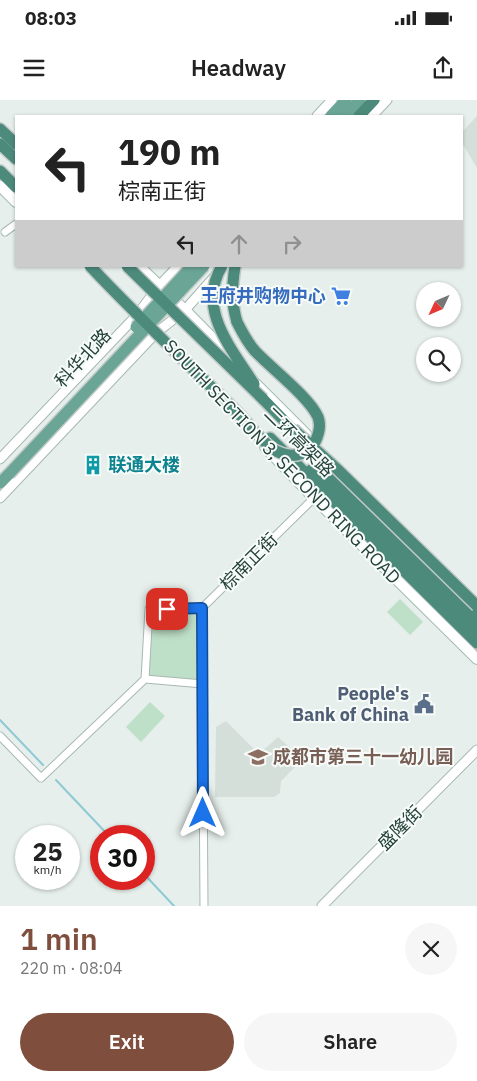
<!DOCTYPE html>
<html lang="en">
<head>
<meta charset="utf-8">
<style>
	:root { --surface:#fff; --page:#f6f6f6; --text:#222; --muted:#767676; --accent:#804e3d }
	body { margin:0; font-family:"IBM Plex Sans","Noto Sans SC",sans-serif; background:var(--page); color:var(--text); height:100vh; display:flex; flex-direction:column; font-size:19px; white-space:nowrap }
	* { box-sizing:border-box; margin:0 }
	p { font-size:16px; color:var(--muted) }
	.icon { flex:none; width:28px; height:28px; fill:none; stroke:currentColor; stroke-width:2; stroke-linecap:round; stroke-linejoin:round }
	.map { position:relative; height:806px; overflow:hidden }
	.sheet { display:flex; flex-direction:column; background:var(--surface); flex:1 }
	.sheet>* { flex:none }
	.guide { position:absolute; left:15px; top:15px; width:448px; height:152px; border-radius:0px; box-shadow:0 1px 4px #0004; background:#fff; color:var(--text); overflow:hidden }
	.needle { width:32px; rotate:226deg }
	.controls { position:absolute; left:416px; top:182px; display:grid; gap:10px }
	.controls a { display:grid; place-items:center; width:45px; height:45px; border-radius:50%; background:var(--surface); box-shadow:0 1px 4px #0004; font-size:25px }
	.speed { position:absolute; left:15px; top:725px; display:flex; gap:10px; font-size:25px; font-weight:700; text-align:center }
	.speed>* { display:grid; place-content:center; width:65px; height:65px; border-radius:50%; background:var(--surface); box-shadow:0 1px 4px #0004; line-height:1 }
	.speed small { font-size:12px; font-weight:400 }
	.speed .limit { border:8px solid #d22; background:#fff; color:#111 }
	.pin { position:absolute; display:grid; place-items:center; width:42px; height:42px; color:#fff; margin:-21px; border-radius:10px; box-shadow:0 2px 8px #0006 }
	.me { position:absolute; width:55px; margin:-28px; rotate:0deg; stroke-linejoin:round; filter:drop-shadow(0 0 4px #0008) }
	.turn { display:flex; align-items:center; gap:18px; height:105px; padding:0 20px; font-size:22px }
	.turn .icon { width:65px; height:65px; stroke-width:2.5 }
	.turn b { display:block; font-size:35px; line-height:42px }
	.lanes { display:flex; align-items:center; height:48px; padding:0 20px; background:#0003; justify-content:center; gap:25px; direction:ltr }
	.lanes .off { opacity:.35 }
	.round { display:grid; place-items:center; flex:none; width:52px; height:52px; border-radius:26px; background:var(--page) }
	.head { display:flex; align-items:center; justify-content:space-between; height:85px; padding:0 20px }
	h1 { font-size:30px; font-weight:600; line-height:38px; color:var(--accent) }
	.primary-button { display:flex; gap:10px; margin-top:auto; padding:10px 20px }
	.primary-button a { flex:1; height:58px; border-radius:30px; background:var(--accent); color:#fff; font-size:20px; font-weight:600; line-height:58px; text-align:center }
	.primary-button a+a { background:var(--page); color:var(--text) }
	.status { display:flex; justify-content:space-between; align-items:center; height:35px; padding:0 25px; background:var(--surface); direction:ltr }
	.status svg { height:14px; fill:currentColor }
	header { display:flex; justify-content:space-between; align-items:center; height:65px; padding:0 20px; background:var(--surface); font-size:22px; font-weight:600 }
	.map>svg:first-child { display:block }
	.built { fill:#d4dfda }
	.green { fill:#bfe0c8 }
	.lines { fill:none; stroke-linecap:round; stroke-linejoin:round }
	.stream { stroke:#8ec9d4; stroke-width:2 }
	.minor-casing { stroke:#a8b8b2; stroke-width:9 }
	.tertiary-casing { stroke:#a8b8b2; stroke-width:11 }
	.secondary-casing { stroke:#a4bbb3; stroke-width:12 }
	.primary-casing { stroke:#c2cac8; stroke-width:14 }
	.trunk-casing { stroke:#c2cac8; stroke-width:14 }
	.minor { stroke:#fff; stroke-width:7 }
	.tertiary { stroke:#fff; stroke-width:9 }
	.secondary { stroke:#fff; stroke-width:10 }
	.primary { stroke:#6aa596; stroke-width:11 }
	.trunk { stroke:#4c8a7c; stroke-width:11 }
	.primary-bridge-casing { stroke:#c2cac8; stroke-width:14; stroke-linecap:butt }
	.trunk-bridge-casing { stroke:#c2cac8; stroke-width:14; stroke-linecap:butt }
	.primary-bridge { stroke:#6aa596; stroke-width:11 }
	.trunk-bridge { stroke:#4c8a7c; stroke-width:11 }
	.route-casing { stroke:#114b97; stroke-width:12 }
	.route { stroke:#1a73e8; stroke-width:9 }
	.labels { text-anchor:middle; stroke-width:4; stroke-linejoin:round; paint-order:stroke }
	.shop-label { font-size:18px; font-weight:bold; fill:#366cbe; stroke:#f7fbf9; text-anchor:end }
	.street-label { font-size:18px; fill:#24423a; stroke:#f7fbf9 }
	.culture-label { font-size:18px; font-weight:bold; fill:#0d838f; stroke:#f7fbf9; text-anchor:start }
	.service-label { font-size:18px; font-weight:bold; fill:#4e5e75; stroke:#f7fbf9; text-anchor:end }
	.education-label { font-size:18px; font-weight:bold; fill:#785e54; stroke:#f7fbf9; text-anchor:start }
</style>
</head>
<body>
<div class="status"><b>08:03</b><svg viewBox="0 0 49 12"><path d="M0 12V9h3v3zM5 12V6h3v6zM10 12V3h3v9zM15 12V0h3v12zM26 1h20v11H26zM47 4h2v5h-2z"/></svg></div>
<header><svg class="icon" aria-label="menu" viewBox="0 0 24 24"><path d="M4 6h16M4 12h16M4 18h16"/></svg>Headway<svg class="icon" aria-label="share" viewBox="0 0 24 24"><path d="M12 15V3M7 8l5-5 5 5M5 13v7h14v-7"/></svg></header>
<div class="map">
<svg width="477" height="806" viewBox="0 0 477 806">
	<rect width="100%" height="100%" fill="#e6efeb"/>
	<g class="built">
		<path d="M477,16V68L461,41V33Z"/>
		<path d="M226,621L259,654L278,637L303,659L281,681L280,693L274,697H215L216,627Z"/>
	</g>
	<g class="green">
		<path d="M400,499L423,522L410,535L387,512Z"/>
		<path d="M202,508L203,584L145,579L149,509Z"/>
		<path d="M150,602L165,616L141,642L126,627Z"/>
	</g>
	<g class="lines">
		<g class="stream">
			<path d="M0,620L43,665"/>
			<path d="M56,680L109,736"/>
			<path d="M144,774L174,806"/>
		</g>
		<defs>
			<g id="minor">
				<path d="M5,132L16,124"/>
				<path d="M202,508L204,806"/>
				<path d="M145,579L203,584"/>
				<path d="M0,636L41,678L145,579L149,509L202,508L314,398"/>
			</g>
			<g id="tertiary">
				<path d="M317,16L332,0"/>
				<path d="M372,16L387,0"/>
				<path d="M0,359L137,215L159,186L178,166"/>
				<path d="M0,398L156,233L185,210L217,174"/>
				<path d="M322,806L477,650"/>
			</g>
			<g id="secondary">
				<path d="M0,86L16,102"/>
				<path d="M139,166L185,210L238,264"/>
				<path d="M249,277L306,334"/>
				<path d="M265,347L314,398L477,559"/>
			</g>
			<g id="primary">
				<path d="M331,16L346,0"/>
				<path d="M345,16L360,0"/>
				<path d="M0,383L9,374"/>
			</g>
			<g id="trunk">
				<path d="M359,16L374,0"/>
				<path d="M0,29L16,44"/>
				<path d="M0,44L16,59"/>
				<path d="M0,71L16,87"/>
				<path d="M235,166C232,186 231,202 237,222"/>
				<path d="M263,299L299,336"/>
				<path d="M270,338L477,543"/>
				<path d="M318,357L339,381L477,517"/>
				<path d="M311,370L331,385L477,530"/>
			</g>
		</defs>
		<use href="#minor" class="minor-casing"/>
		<use href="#tertiary" class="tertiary-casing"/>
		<use href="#secondary" class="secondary-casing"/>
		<use href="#primary" class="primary-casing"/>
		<use href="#trunk" class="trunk-casing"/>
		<use href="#minor" class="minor"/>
		<use href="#tertiary" class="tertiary"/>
		<use href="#secondary" class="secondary"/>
		<use href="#primary" class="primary"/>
		<use href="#trunk" class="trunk"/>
		<defs>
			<g id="primary-bridge">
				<path d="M136,227L192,166"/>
				<path d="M9,374L204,166"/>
			</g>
			<g id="trunk-bridge">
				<path d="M90,166C137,216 187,263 236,311C248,323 262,343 276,351C290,358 307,357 315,342C319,334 321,325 318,317C309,297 271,268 255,251C247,242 242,232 237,222"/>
				<path d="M127,166L263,299"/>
				<path d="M222,166C196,209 232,249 254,284"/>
				<path d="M293,329L337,369L477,506"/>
			</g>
		</defs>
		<use href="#primary-bridge" class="primary-bridge-casing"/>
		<use href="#trunk-bridge" class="trunk-bridge-casing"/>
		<use href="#primary-bridge" class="primary-bridge"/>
		<use href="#trunk-bridge" class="trunk-bridge"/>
	</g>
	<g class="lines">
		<defs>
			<path id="route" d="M167,509L202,508L203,713"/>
		</defs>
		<use href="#route" class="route-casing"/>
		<use href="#route" class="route"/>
	</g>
	<defs>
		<symbol id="supermarket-bare" viewBox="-9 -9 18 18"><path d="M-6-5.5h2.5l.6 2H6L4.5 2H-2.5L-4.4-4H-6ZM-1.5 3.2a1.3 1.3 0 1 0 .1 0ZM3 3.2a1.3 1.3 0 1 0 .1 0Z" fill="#3f7fe0" stroke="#f7fbf9" stroke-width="2.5" paint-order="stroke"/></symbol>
		<symbol id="building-bare" viewBox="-9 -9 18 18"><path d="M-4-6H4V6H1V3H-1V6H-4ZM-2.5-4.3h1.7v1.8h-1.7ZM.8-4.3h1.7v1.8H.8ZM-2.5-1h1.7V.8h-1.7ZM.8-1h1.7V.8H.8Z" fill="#0f9aa8" stroke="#f7fbf9" stroke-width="2.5" paint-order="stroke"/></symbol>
		<symbol id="civic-bare" viewBox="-9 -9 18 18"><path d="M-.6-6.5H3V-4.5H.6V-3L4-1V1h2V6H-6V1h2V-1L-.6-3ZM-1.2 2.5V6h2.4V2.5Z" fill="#5c6f8a" stroke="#f7fbf9" stroke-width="2.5" paint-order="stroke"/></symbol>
		<symbol id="school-bare" viewBox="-9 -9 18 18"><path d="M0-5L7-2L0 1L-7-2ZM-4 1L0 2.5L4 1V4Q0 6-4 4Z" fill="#8d6e63" stroke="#f7fbf9" stroke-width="2.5" paint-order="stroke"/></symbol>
	</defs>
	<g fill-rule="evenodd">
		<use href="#supermarket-bare" x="327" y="182" width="28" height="28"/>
		<use href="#building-bare" x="79" y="351" width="28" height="28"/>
		<use href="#civic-bare" x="410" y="590" width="28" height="28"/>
		<use href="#school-bare" x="244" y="643" width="28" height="28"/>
	</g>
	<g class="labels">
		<g class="shop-label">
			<text x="326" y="202">王府井购物中心</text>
		</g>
		<g class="street-label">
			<text transform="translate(83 258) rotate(-47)" y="6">科华北路</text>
			<text transform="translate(299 342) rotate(45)" y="6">二环高架路</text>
			<text transform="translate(282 362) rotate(46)" y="6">SOUTH SECTION 3, SECOND RING ROAD</text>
			<text transform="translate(249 462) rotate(-45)" y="6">棕南正街</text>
			<text transform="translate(400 728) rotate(-45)" y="6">盛隆街</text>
		</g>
		<g class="culture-label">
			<text x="108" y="371">联通大楼</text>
		</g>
		<g class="service-label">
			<text x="409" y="600">People's<tspan x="409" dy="21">Bank of China</tspan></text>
		</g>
		<g class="education-label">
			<text x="273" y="663">成都市第三十一幼儿园</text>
		</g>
	</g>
</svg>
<div class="controls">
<a><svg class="needle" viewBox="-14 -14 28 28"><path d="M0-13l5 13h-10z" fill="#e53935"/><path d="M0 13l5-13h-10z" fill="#767676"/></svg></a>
<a><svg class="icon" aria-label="search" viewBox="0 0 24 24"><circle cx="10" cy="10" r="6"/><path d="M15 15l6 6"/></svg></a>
</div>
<div class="speed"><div>25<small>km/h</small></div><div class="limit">30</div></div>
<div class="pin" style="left:167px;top:509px;background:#d93025"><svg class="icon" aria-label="arrive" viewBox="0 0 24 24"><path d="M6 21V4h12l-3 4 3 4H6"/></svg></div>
<svg class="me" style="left:203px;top:713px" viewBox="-20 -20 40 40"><path d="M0-17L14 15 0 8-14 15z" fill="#1a73e8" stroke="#fff" stroke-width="4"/></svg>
<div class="guide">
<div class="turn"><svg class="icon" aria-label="left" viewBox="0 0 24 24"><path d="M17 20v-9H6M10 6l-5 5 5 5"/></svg><div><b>190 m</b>棕南正街</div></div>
<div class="lanes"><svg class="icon" aria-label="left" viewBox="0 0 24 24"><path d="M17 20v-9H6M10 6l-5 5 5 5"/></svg><svg class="icon off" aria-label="ahead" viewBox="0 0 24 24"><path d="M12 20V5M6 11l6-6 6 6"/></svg><svg class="icon off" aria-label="right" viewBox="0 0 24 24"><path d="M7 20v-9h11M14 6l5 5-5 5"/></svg></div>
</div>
</div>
<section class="sheet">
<div class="head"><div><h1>1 min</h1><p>220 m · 08:04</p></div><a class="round"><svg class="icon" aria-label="close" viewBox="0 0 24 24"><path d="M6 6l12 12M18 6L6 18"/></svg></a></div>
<div class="primary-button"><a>Exit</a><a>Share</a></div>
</section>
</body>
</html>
